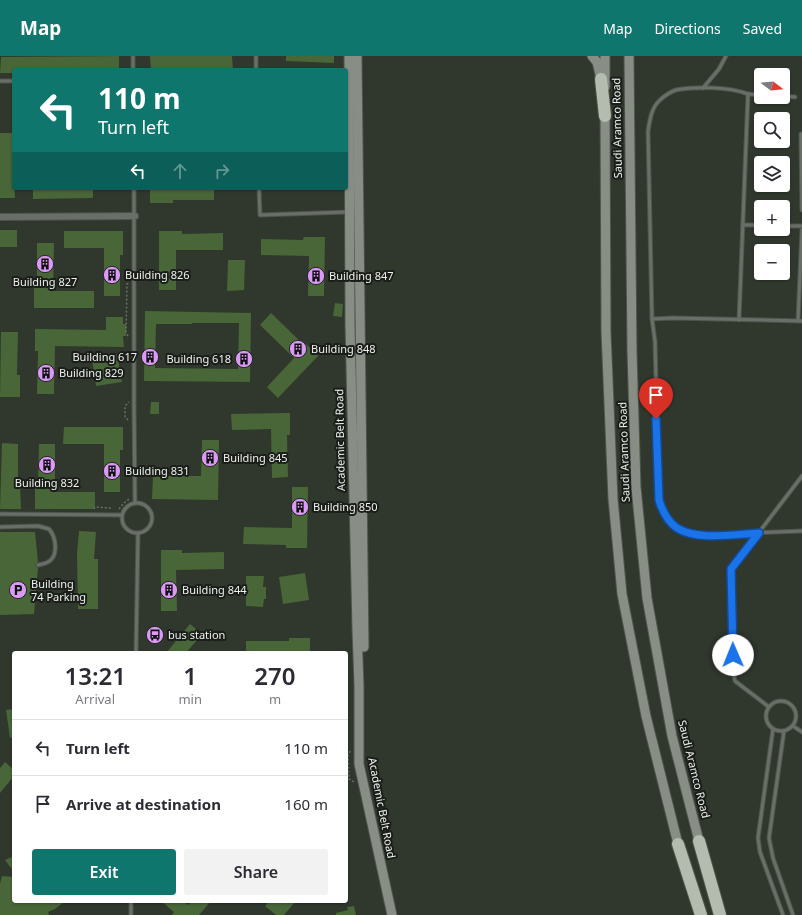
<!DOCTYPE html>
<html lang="en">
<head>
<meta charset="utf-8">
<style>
	:root { --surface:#fff; --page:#f2f2f3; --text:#2b2b33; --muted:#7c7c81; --line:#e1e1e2; --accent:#0f766e }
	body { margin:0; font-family:"Noto Sans",sans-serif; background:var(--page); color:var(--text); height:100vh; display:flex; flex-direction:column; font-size:15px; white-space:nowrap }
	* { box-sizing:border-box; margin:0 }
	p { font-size:13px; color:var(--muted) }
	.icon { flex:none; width:22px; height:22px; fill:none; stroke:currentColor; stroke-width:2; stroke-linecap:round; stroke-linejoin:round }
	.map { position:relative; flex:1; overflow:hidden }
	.drawer { position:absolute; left:12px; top:595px; width:336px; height:252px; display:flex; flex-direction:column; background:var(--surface); border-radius:4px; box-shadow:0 1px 3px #0004 }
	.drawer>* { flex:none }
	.banner { position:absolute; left:12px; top:12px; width:336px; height:122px; border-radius:4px; box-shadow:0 1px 3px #0004; background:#0f766e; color:#fff; overflow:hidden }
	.needle { width:26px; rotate:106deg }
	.buttons { position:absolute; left:754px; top:12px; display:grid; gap:8px }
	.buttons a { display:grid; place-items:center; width:36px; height:36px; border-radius:4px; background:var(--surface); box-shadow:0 1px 3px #0004; font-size:20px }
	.pin { position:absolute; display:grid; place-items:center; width:34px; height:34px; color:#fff; margin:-41px -17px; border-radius:50% 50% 50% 0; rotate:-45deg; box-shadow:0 0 4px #0007 }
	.pin .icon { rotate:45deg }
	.me { position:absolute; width:44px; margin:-22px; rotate:359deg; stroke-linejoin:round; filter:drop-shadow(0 0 3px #0008) }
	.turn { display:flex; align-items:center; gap:14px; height:84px; padding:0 20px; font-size:18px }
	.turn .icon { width:52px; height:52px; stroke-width:2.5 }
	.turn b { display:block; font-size:28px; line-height:34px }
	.lanes { display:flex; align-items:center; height:38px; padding:0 20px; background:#0003; justify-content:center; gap:20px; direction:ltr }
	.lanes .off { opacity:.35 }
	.eta { display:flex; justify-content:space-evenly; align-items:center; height:68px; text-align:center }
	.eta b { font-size:24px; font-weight:600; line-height:28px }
	.button { display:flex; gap:8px; margin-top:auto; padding:8px 20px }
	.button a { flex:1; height:46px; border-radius:4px; background:var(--accent); color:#fff; font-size:16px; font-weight:600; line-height:46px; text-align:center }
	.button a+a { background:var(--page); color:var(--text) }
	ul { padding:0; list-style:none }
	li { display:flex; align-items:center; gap:12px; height:56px; padding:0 20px; border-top:1px solid var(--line) }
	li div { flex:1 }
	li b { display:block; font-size:15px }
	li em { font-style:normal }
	header { display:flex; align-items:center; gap:24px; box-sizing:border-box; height:56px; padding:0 20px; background:var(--accent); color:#fff }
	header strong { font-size:19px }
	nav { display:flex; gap:22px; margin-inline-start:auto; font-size:14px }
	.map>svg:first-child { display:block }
	.building { fill:#486638; fill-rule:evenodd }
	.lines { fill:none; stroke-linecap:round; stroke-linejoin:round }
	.lane-casing { stroke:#4e554b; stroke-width:5 }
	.street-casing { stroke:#4e554b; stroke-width:8 }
	.secondary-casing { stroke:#4e554b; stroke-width:11 }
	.highway-casing { stroke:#4e554b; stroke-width:14 }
	.path { stroke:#697067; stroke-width:1.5; stroke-dasharray:2 2; stroke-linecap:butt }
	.lane { stroke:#6a6e69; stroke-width:3 }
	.street { stroke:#6a6e69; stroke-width:6 }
	.secondary { stroke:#888d86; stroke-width:9 }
	.highway { stroke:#b4bcb0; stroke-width:12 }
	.route-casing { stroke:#114b97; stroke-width:10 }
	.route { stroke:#1a73e8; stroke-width:7 }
	.labels { text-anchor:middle; stroke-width:4; stroke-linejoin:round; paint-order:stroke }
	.street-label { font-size:11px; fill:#edf2eb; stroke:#1a1d19 }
	.poi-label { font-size:11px; fill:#edf2eb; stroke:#1a1d19; text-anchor:start }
</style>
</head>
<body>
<header>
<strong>Map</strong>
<nav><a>Map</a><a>Directions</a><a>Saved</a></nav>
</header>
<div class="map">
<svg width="802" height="859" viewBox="0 0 802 859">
	<rect width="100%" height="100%" fill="#30372d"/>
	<g class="building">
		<path d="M119,0V14H14V17H0L1,1Z"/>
		<path d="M150,0H232L233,14H151Z"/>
		<path d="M286,0H334V7L286,5Z"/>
		<path d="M0,77H13L12,119H14L15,142H0Z"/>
		<path d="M33,132H93V142L33,143Z"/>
		<path d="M150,132H214V144H173V147H150Z"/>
		<rect x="0" y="174" width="17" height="17"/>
		<path d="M64,175H123V199H120V240H104V192H64Z"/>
		<path d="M159,175H182V178L223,177V194H176V234H159Z"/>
		<path d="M304,181H325L324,240H308L309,200L261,199V183L303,184Z"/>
		<path d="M37,187H54L53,235H94V252H34V229H37Z"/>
		<path d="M228,204H245L244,234L227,235Z"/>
		<path d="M335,247L343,248L342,261L333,260Z"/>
		<path d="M145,255L251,257L250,326L144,325ZM192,267H239L238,313L155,312L156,268H192Z"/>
		<path d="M271,257L302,287L303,285L318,300L278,342L267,331L294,302L260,269Z"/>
		<path d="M106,261H123V268H126V280H123L124,291L55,290L54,338H37L38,295H35V273L106,274Z"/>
		<path d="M1,276H18L17,319H20V341H0Z"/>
		<path d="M117,298L122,326L96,330L92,303Z"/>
		<path d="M151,346H159V358H150Z"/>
		<path d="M290,357V379H287L288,421L272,422L271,373L232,374L231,358Z"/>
		<path d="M64,371H123V394H120V436H104V388H63Z"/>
		<path d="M202,384H219L218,444L152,443L153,420H201Z"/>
		<path d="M2,387L18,388V430H20L21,453H0Z"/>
		<path d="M39,388H55V436H95V453H35V429H38Z"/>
		<path d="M292,431H308L307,492H286V489L243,488L244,471L292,472Z"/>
		<path d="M79,475L96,476L94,503H98V553H78L77,497Z"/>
		<path d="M0,476H35L38,506L35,509L38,512L34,558L0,559Z"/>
		<path d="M161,494H182V497L224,496V513L176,514L177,555H161Z"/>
		<path d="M305,517L309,544L283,548L279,521Z"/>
		<path d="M246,520H264L263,531H266V543H264L263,551L246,550Z"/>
		<path d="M190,568L202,578L186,597H166Z"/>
		<path d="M151,572L159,573L158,586L150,585Z"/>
		<path d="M289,582H310V597H246V585H289Z"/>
		<path d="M14,653V681L10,682L6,654Z"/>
		<path d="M5,706L14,714V720L0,737V712Z"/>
		<path d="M14,800V816L5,804Z"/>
		<path d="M2,820L14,821V845H65L55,853L48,856L49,859H0V828Z"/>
		<path d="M161,845H183L188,849L191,845H211L199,859H172L174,856Z"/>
		<path d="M269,845H296L284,859H276L265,850Z"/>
		<path d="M354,850L356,859H336V857L348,854L347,851Z"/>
	</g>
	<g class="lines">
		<defs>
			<g id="lane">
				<path d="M133,0V14"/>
				<path d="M256,0V14"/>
				<path d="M0,25H14"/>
				<path d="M703,32L719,13L726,0"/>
				<path d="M748,38L761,39"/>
				<path d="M783,40L795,41"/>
				<path d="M801,78L802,154"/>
				<path d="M134,132V351L135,447"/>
				<path d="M259,132L260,159L348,156"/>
				<path d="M743,169H761"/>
				<path d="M783,170H802"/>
				<path d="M652,263L648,75C650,64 651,52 660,44C664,40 672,35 676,34C696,30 730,31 748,38L739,264"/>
				<path d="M798,265L802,174"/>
				<path d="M802,265L673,262L652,263L655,285L659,444C666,467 677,474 701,479L802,475"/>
				<circle cx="137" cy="462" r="15"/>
				<path d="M0,458L122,459"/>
				<path d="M0,471L38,470L49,473C56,481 59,500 48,506C45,508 41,508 38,509"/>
				<path d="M136,597L138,477"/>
				<circle cx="781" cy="660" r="15"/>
				<path d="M769,651L735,625L733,614L731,513L802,420"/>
				<path d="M793,670L802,676"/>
				<path d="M773,673L758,782L760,796L783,859"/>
				<path d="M784,675L769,782L773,802L793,859"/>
				<path d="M131,859V845"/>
			</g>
			<path id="street" d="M0,161L135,160"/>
			<g id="secondary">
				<path d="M349,0L350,269L357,574L359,630V708L392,859"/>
				<path d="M357,0L364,591"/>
				<path d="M592,0L597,6L601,23"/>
				<path d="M629,0L632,296L636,431L647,542L672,680L699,785"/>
				<path d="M605,31V0"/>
				<path d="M605,53L606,276L613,443L622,538L646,660L678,788"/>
			</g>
			<g id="highway">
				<path d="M601,23L605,60"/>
				<path d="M699,785L720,859"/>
				<path d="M678,788L701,859"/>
			</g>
		</defs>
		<use href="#lane" class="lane-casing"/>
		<use href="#street" class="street-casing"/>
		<use href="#secondary" class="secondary-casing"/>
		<use href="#highway" class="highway-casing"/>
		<g class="path">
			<path d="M128,280L126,277L127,228L129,227"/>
			<path d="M128,364L125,361V350L129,346"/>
			<path d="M94,453L95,451L110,452V454"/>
			<path d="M119,453L123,448L129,443"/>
			<path d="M350,695L348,700L349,723L354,726"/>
		</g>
		<use href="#lane" class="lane"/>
		<use href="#street" class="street"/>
		<use href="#secondary" class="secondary"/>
		<use href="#highway" class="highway"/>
	</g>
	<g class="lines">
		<defs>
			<path id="route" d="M656,363L659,444C662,454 667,465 677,472C697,485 736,478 759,477L731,513L733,599"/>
		</defs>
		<use href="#route" class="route-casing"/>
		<use href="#route" class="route"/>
	</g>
	<defs>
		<symbol id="building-disc" viewBox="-11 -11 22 22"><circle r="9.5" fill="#da9af6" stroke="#1a1d19"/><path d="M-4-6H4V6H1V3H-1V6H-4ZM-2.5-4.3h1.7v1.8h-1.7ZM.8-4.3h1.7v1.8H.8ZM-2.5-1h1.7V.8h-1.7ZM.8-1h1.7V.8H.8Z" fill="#111"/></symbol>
		<symbol id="parking-disc" viewBox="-11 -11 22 22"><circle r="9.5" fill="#da9af6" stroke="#1a1d19"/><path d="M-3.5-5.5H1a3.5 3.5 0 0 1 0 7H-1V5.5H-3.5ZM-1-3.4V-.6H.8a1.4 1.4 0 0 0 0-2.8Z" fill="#111"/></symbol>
		<symbol id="bus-disc" viewBox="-11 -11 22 22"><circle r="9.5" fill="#da9af6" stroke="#1a1d19"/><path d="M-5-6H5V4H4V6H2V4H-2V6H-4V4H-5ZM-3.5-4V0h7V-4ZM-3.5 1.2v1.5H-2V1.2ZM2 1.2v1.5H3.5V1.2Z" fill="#111"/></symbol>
	</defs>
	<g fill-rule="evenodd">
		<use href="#building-disc" x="35" y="198" width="20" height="20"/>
		<use href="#building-disc" x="102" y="209" width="20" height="20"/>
		<use href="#building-disc" x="306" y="210" width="20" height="20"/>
		<use href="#building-disc" x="288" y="283" width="20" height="20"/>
		<use href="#building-disc" x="140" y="291" width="20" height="20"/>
		<use href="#building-disc" x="234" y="293" width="20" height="20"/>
		<use href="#building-disc" x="36" y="307" width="20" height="20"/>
		<use href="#building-disc" x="200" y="392" width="20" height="20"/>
		<use href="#building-disc" x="37" y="399" width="20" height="20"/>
		<use href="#building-disc" x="102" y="405" width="20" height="20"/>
		<use href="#building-disc" x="290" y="441" width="20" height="20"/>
		<use href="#parking-disc" x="8" y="524" width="20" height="20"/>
		<use href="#building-disc" x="159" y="524" width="20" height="20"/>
		<use href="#bus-disc" x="145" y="569" width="20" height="20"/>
	</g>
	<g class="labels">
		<g class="street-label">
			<text transform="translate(617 72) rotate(-91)" y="4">Saudi Aramco Road</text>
			<text transform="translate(340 384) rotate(-91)" y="4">Academic Belt Road</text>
			<text transform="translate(624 396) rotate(-92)" y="4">Saudi Aramco Road</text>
			<text transform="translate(694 713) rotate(76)" y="4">Saudi Aramco Road</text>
			<text transform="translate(382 752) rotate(79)" y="4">Academic Belt Road</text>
		</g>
		<g class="poi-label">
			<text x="125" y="223">Building 826</text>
			<text x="329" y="224">Building 847</text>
			<text x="45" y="230" text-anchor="middle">Building 827</text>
			<text x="311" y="297">Building 848</text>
			<text x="137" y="305" text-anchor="end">Building 617</text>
			<text x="231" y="307" text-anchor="end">Building 618</text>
			<text x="59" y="321">Building 829</text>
			<text x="223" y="406">Building 845</text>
			<text x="125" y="419">Building 831</text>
			<text x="47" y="431" text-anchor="middle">Building 832</text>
			<text x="313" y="455">Building 850</text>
			<text x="31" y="532">Building<tspan x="31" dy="13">74 Parking</tspan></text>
			<text x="182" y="538">Building 844</text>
			<text x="168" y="583">bus station</text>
		</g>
	</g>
</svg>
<div class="buttons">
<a><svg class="needle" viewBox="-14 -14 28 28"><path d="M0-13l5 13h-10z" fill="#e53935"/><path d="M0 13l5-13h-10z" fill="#7c7c81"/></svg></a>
<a><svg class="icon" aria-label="search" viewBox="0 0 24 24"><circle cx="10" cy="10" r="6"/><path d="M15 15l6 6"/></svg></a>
<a><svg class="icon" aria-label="layers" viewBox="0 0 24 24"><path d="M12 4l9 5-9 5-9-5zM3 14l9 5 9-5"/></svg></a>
<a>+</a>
<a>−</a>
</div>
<div class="pin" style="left:656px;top:363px;background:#d93025"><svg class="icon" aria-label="arrive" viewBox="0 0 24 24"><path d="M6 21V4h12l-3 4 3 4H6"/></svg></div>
<svg class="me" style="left:733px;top:599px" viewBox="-20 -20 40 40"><circle r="19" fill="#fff"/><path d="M0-13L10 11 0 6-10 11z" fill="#1a73e8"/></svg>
<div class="banner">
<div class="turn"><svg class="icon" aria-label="left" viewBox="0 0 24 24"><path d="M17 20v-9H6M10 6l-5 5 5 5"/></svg><div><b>110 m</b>Turn left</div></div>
<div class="lanes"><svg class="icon" aria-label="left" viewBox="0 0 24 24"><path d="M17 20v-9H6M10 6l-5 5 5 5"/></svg><svg class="icon off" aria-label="ahead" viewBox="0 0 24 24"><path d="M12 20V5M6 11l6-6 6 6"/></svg><svg class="icon off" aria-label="right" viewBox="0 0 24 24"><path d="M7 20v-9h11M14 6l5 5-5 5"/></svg></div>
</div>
<section class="drawer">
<div class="eta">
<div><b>13:21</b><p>Arrival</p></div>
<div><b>1</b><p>min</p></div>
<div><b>270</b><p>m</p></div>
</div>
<ul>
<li><svg class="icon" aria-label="left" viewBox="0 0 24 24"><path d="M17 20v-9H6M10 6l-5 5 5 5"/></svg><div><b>Turn left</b></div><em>110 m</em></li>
<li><svg class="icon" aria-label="arrive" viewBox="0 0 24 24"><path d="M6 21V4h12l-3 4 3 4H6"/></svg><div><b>Arrive at destination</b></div><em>160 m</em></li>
</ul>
<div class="button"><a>Exit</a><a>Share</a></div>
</section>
</div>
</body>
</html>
